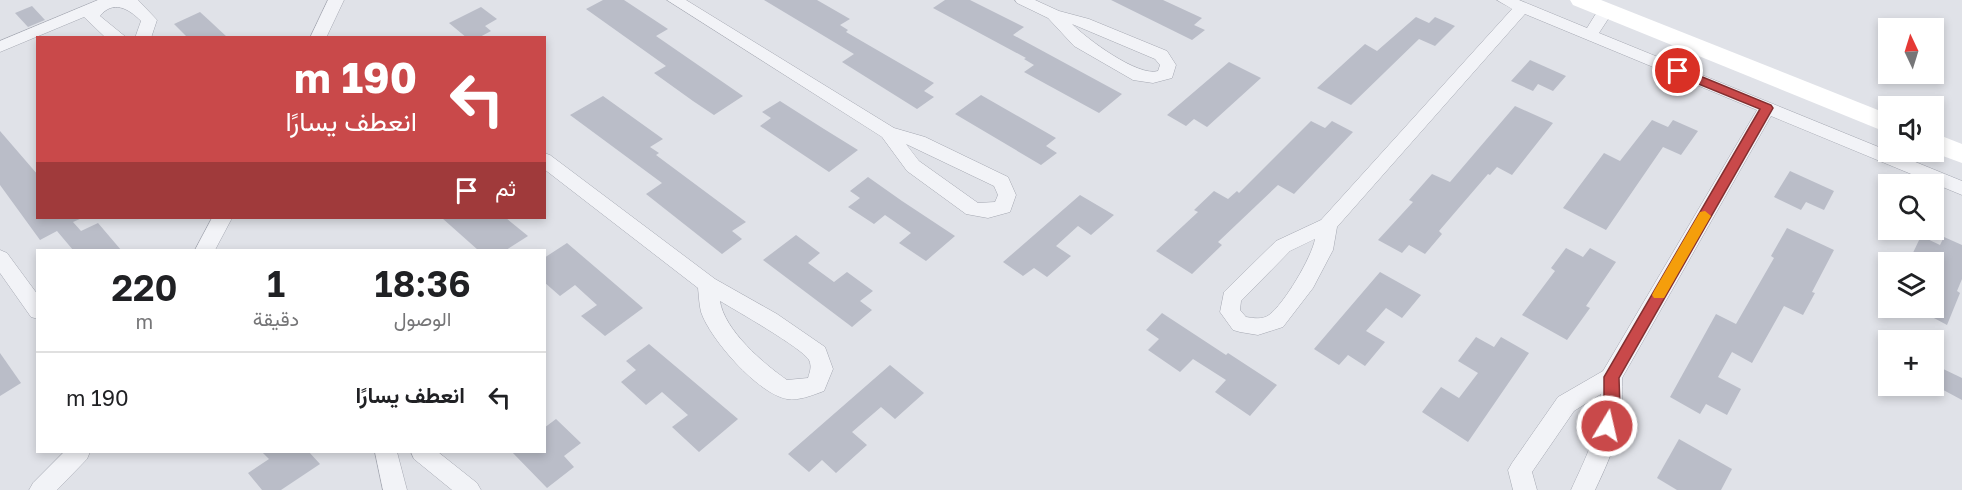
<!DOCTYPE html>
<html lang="ar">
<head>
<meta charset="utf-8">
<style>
	:root { --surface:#fff; --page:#f6f6f6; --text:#202124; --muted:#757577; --line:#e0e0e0 }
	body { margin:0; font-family:"Golos Text",Vazirmatn,sans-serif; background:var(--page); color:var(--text); direction:rtl; height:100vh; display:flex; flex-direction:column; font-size:22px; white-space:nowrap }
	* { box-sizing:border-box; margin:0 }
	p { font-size:20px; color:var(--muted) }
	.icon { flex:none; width:33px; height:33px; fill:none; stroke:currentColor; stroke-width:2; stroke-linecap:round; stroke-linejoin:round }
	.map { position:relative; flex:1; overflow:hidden; direction:ltr }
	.drawer { position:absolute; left:36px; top:249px; width:510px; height:204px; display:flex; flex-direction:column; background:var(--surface); border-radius:0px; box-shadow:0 3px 9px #0003; direction:rtl }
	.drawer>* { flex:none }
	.banner { position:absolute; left:36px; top:36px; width:510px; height:183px; border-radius:0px; box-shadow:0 3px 9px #0003; direction:rtl; background:#c9494a; color:#fff; overflow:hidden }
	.needle { width:39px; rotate:356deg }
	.fabs { position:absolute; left:1878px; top:18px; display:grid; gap:12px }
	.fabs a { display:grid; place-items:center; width:66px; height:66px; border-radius:0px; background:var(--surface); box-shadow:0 3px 9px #0003; font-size:30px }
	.pin { position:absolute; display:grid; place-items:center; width:51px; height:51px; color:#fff; margin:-26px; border:3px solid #fff; border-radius:50%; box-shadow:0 2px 6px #0007 }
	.me { position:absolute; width:66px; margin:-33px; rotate:9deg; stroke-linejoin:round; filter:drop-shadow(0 0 4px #0008) }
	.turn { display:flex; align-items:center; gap:21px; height:126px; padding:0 30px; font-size:27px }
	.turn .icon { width:78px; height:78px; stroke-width:2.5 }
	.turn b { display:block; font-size:42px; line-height:51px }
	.then { display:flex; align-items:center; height:57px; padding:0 30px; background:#0003; gap:12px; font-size:22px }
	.eta { display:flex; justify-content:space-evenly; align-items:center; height:102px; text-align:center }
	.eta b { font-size:36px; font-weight:600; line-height:42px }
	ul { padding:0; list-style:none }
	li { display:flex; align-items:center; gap:18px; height:90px; padding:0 30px; border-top:2px solid var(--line) }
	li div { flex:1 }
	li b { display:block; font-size:22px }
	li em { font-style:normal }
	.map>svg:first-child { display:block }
	.building { fill:#babdc8 }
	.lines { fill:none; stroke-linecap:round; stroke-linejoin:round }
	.street-casing { stroke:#a5a8b2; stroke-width:1 }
	.street { fill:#f2f3f7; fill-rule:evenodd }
	.secondary { fill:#fff; fill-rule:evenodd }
	.route { fill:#c9494a; stroke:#832f30; stroke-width:1.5 }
	.slow { fill:#f59e0b }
</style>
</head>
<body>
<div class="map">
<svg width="1962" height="490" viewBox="0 0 1962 490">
	<rect width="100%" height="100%" fill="#e0e2e8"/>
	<g class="building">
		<path d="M603,0H624L668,29L656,36L743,96L714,115L693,101L654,73L666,66L586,9Z"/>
		<path d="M764,0H817L850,19L840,25L848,30L846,32L934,83L924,91L934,97L917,109L842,62L854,54Z"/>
		<path d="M945,0H970L1024,27L1013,35L1122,94L1099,113L1024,72L1034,65L1024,59L1026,58L933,8Z"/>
		<path d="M1111,0H1163L1202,18L1194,25L1205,30L1192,40Z"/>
		<path d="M32,6L45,20L28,27L15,13Z"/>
		<path d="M481,7L497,19L485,26L491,31L478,38H467L449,23Z"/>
		<path d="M200,12L212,23L228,38H188L174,24Z"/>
		<path d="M1416,17L1429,23L1435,17L1455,26L1435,46L1419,39L1351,105L1317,88L1365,44L1377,51Z"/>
		<path d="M1530,60L1566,76L1553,91L1538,84L1533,91L1511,81Z"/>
		<path d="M1229,62L1261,78L1207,127L1194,119L1186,126L1167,115Z"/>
		<path d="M981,95L1056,138L1046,146L1057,153L1041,165L955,114Z"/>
		<path d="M603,96L663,139L650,147L659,153L656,155L746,222L732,231L742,239L722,254L646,194L662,183L570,115Z"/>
		<path d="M780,101L824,129L858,150L829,172L760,126L771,118L762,112Z"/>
		<path d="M1515,106L1553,123L1512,175L1497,167L1490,175L1488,174L1439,231L1442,234L1425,254L1409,245L1402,253L1378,240L1413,202L1409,200L1432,174L1450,182Z"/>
		<path d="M1652,120L1668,127L1673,120L1698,131L1681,155L1663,147L1606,230L1563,208L1604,153L1620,161Z"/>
		<path d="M1311,121L1325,128L1332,121L1353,132L1294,194L1278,185L1218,242L1222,245L1192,274L1156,251L1198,212L1194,210L1214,191L1228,199L1237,191L1239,193Z"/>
		<path d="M0,131L38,175V218H82L73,222L81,231L98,223L121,250H73L57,231L40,240L0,185Z"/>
		<path d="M1790,171L1834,191L1824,210L1806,202L1801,210L1774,197Z"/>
		<path d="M868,177L902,201L955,236L926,261L899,243L911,233L885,215L874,224L848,207L860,198L850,191Z"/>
		<path d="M1080,195L1114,215L1091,235L1078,226L1056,246L1071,256L1047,277L1034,268L1023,276L1003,262Z"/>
		<path d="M442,218H506L528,236L506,250H478Z"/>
		<path d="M1787,228L1834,250L1812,292L1815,293L1803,315L1784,306L1752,363L1732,352L1718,377L1741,389L1727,415L1706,404L1700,414L1670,397L1716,314L1736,324L1774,258L1771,256Z"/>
		<path d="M796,235L820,253L808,263L834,282L847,272L873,291L860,301L872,310L852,327L763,260Z"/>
		<path d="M1921,236L1940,245L1944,237L1962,245V279L1957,291L1960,293L1947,325L1934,318V262H1924L1911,257Z"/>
		<path d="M567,243L643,308L605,336L581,316L597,305L575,285L560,296L544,282V258Z"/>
		<path d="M1566,248L1583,257L1590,248L1616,262L1586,306L1590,308L1567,340L1522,315L1555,271L1551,268Z"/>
		<path d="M1380,272L1421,295L1402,318L1386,308L1366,331L1385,342L1365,366L1348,355L1339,365L1314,349Z"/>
		<path d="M1162,313L1226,355L1228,353L1277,385L1250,416L1215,392L1226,380L1193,359L1180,372L1148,350L1159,339L1146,330Z"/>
		<path d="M1476,337L1494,347L1501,337L1529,353L1468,442L1422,412L1441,387L1459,398L1478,373L1458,361Z"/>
		<path d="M649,344L738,419L699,452L672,427L688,415L662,392L646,405L621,382L636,370L626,361Z"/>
		<path d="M0,353L21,383L0,396Z"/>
		<path d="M890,365L924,393L895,419L881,407L852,432L867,445L836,473L822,460L809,472L788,454Z"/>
		<path d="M1939,367L1962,378V400L1934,385Z"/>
		<path d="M556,419L581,443L564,456L574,467L547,488L512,452H544V428Z"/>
		<path d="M1679,439L1732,469L1721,490H1677L1657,478Z"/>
		<path d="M262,452H309L320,464L281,490H262L248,473L269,459Z"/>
	</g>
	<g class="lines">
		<defs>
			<g id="street">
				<path d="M98,0H138L157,20L151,38H135L141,21C128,8 113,0 100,16L127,38H106L84,17L0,52V41Z"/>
				<path d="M328,0H344L326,38H310Z"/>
				<path d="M667,0H686L894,128L925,137L1008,177L1016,195L1010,212L988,218L966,214L907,171L882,137ZM906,144L994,186L998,195L995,202L978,203L919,161Z"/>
				<path d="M1015,0H1035L1059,11L1089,19L1167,51L1176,65L1172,78L1153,83L1133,80L1074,46L1048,18L1017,3ZM1072,24L1155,59L1160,65L1158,71C1138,77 1087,39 1072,24Z"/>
				<path d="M1497,0H1519L1587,28L1600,7H1612L1614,10L1599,33L1962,181V195L1771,116L1622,378C1624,425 1615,448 1595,490H1571C1585,459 1601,429 1601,394L1574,411L1532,472L1537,490H1513L1508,470L1512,463L1558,397L1603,371L1757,110L1525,14L1337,227L1333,250L1313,288L1283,327L1258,335L1240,332L1233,330L1220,312L1224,292L1276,241L1321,220L1512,9ZM1315,239C1312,257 1284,304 1269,315C1262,320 1254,318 1246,317L1240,310L1241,301L1290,251Z"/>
				<path d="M544,153L550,155L715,279L777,314L825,347L833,369L824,391C813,395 799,401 787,399C758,394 710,339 701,312C699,304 699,296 698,288L544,169ZM720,301C735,310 802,348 809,360C812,367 810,371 808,378L787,380C764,364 724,330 720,301Z"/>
				<path d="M212,218H232L215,250H195Z"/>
				<path d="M0,250L7,253L38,295V319L31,317L0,273Z"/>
				<path d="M64,452H90L87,459L57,490H29L33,483Z"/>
				<path d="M375,452H397L407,490H383Z"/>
				<path d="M411,452H438L477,483L481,490H452L414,459Z"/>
			</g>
		</defs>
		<use href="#street" class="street-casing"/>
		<use href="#street" class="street"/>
		<g class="secondary">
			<path d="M1570,0H1601L1888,114V133L1573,5Z"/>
			<path d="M1934,133L1962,144V163L1932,152Z"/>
		</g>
	</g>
	<path class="route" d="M1678,67L1771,105L1773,108L1619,378L1620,409L1612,430L1607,432L1601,430L1599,426L1604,409V377L1760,109L1674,74V68Z"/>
	<path class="slow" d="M1705,211L1711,216L1664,298H1654L1652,295L1654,291L1700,212Z"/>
</svg>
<div class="fabs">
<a><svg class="needle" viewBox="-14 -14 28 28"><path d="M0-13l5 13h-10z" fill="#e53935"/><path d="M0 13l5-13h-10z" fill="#757577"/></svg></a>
<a><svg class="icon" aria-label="sound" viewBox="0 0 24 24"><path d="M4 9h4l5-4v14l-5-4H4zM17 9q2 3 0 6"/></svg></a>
<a><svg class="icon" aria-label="search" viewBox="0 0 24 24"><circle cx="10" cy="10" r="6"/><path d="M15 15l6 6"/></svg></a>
<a><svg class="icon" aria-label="layers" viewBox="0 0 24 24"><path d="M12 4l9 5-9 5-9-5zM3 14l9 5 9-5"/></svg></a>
<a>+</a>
</div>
<div class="pin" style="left:1678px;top:71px;background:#d93025"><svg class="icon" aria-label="arrive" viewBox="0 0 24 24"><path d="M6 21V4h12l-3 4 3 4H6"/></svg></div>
<svg class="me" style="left:1607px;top:426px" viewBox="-20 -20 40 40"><circle r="17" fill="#c9494a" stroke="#fff" stroke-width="3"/><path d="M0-11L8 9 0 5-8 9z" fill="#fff"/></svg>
<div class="banner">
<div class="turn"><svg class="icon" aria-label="left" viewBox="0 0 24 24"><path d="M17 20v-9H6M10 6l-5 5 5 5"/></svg><div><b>190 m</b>انعطف يسارًا</div></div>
<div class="then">ثم<svg class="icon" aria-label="arrive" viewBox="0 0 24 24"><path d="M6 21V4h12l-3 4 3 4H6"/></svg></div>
</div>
<section class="drawer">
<div class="eta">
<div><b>18:36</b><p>الوصول</p></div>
<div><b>1</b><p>دقيقة</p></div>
<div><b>220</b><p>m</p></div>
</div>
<ul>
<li><svg class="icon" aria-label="left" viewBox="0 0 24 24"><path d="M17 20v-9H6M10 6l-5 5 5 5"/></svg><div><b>انعطف يسارًا</b></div><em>190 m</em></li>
</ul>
</section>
</div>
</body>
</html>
